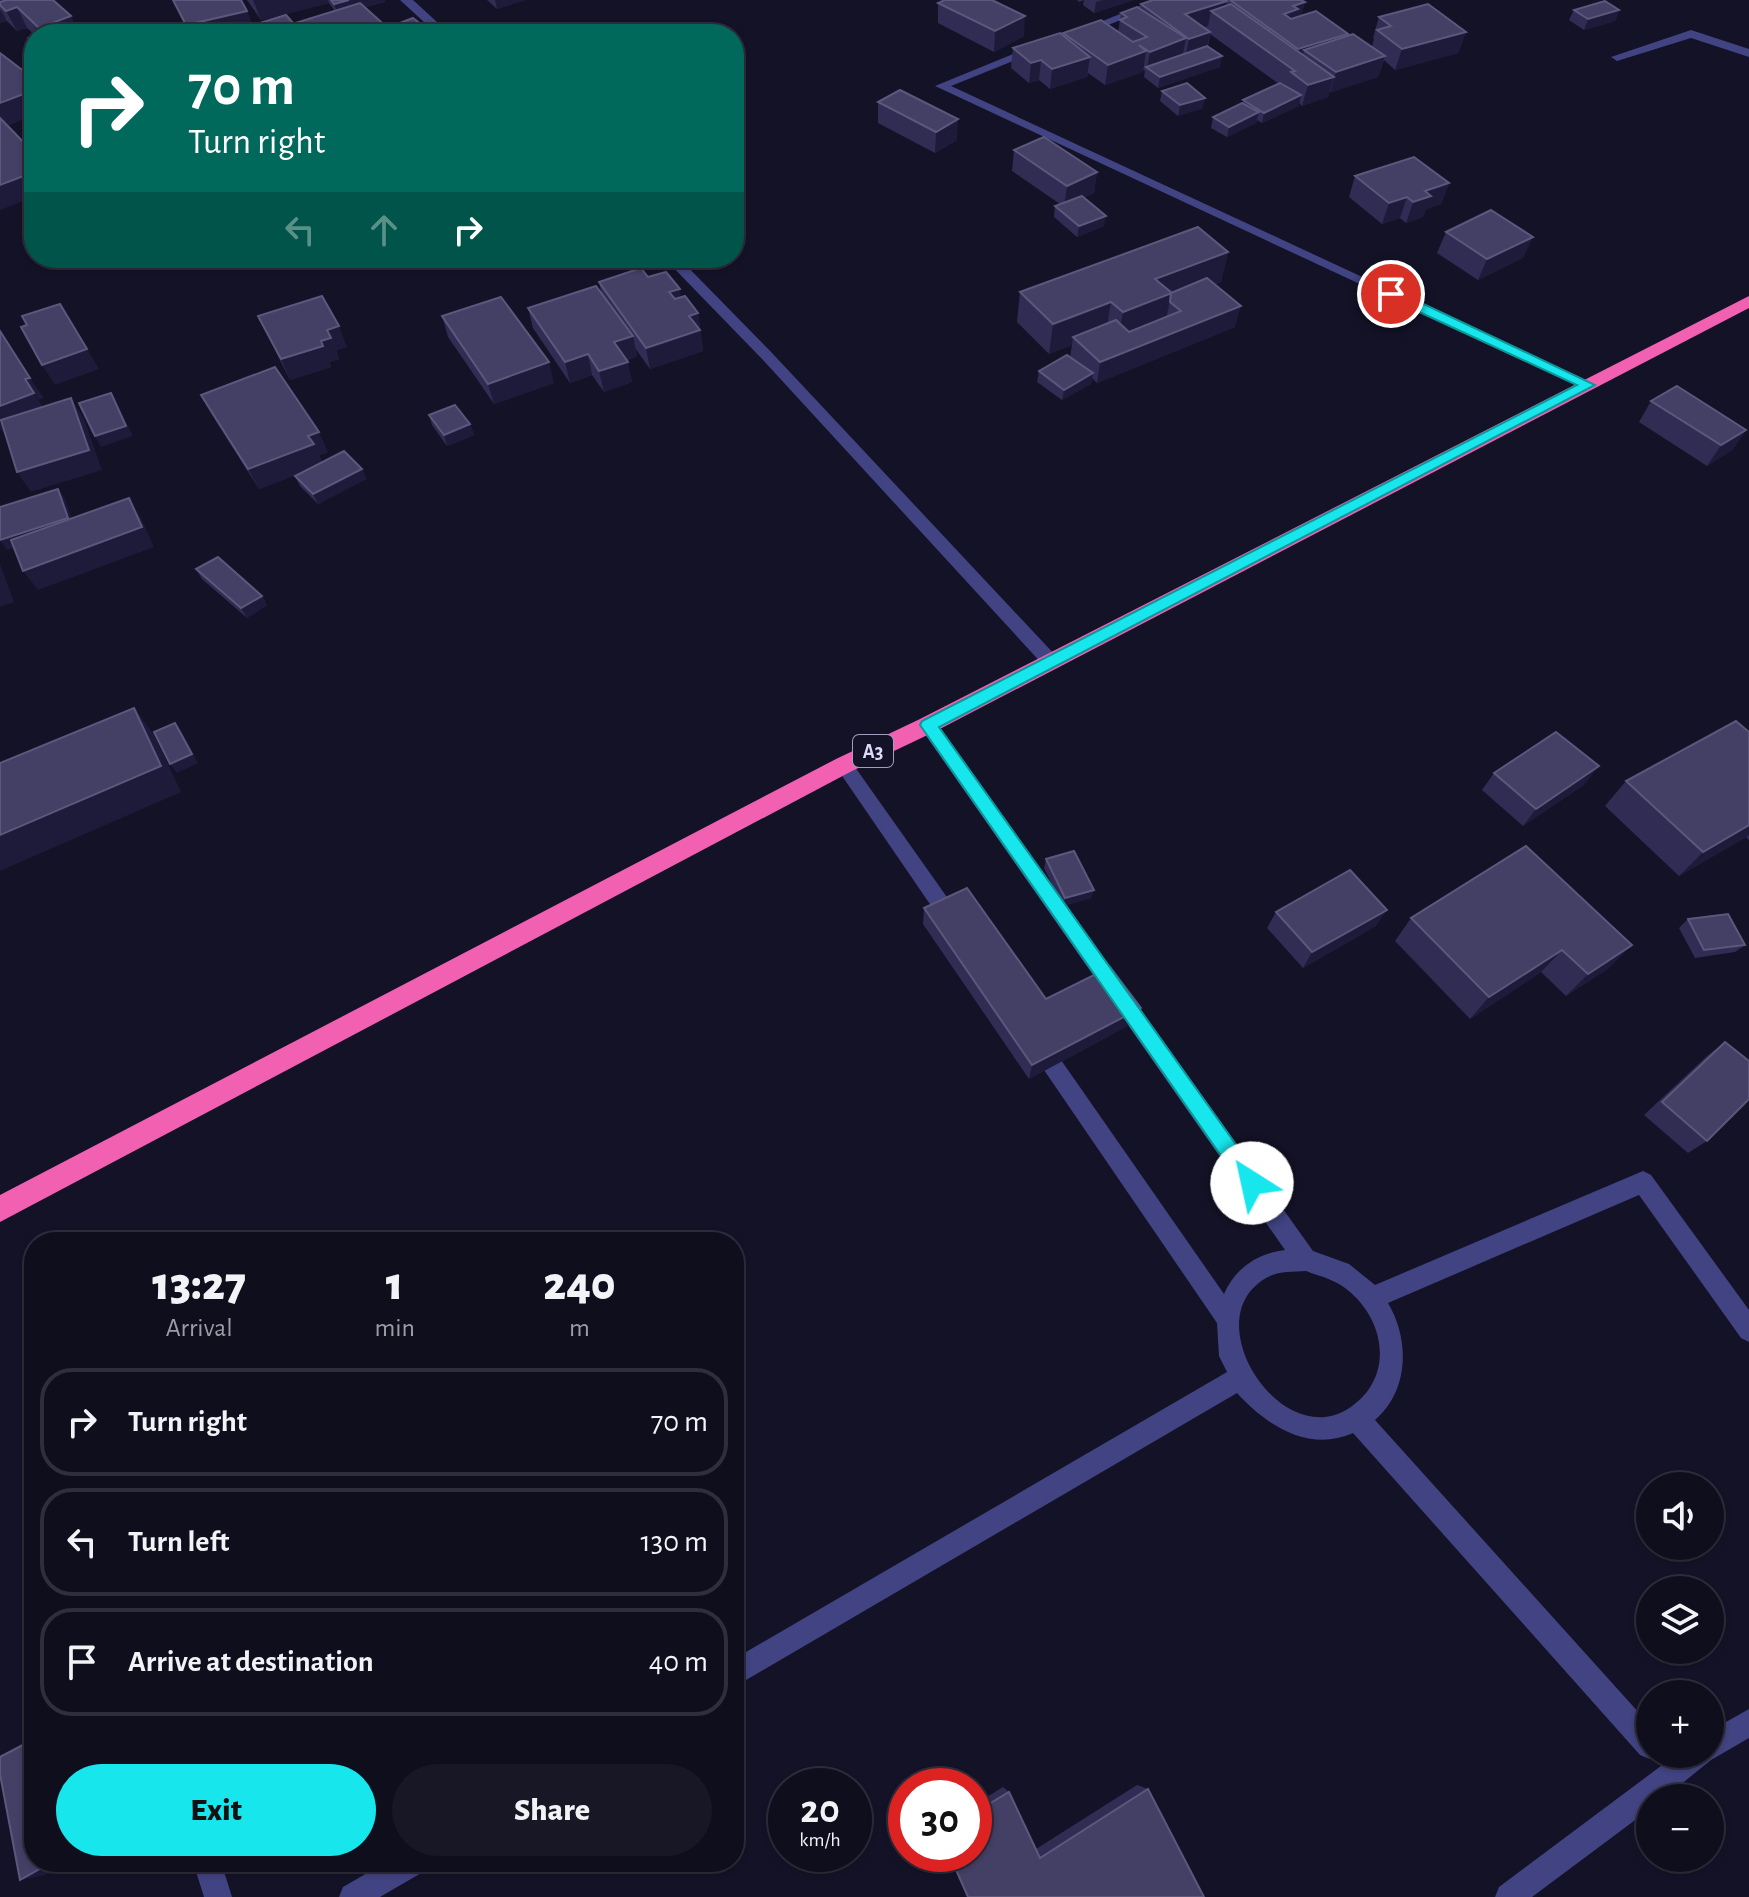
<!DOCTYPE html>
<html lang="en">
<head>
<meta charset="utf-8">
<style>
	:root { --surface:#0f0e1d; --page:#181726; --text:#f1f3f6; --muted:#9b9ca4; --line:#2f2e3b; --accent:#17e6ec }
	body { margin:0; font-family:"Alegreya Sans",sans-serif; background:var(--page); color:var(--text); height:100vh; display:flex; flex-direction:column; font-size:30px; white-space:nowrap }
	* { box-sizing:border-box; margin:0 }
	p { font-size:26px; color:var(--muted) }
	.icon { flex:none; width:44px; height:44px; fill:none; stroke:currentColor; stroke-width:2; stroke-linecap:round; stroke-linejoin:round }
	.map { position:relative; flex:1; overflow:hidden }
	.drawer { position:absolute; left:24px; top:1232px; width:720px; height:640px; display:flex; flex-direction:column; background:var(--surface); border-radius:32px; box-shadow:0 2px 6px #0004,0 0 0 2px var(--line) }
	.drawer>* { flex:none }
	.guide { position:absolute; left:24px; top:24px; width:720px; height:244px; border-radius:32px; box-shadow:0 2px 6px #0004,0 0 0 2px var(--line); background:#00695c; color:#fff; overflow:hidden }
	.fabs { position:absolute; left:1636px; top:1472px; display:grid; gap:16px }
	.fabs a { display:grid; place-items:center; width:88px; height:88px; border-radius:50%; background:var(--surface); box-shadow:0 2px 6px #0004,0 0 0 2px var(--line); font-size:40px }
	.speed { position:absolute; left:768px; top:1768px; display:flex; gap:16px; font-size:40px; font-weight:700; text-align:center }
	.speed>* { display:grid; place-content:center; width:104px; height:104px; border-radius:50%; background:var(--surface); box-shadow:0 2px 6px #0004,0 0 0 2px var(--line); line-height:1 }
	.speed small { font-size:20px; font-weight:400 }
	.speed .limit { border:12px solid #d22; background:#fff; color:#111 }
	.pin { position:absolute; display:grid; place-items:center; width:68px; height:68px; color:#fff; margin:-34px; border:4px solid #fff; border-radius:50%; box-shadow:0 2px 8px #0007 }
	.me { position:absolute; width:88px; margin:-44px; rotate:325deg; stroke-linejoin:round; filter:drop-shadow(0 0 6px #0008) }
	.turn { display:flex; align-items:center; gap:28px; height:168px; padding:0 32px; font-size:36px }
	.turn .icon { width:104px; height:104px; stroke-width:2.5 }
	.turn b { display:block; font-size:56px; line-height:68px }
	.lanes { display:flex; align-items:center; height:76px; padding:0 32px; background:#0003; justify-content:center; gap:40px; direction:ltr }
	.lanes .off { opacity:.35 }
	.eta { display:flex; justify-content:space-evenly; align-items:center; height:136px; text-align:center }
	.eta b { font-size:48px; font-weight:800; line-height:56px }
	.cta { display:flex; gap:16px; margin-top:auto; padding:16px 32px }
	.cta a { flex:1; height:92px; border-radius:48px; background:var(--accent); color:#111; font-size:32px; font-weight:800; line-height:92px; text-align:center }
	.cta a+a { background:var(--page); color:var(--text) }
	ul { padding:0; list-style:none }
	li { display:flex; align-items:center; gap:24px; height:108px; margin:0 16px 12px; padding:0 16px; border:4px solid var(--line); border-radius:32px }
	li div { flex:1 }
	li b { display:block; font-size:30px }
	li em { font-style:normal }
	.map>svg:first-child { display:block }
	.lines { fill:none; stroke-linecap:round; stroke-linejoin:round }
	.minor { fill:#414382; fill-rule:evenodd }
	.highway { fill:#f260b1; fill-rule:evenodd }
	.wall { fill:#312c53 }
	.shaded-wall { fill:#1e1a3a }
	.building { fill:#433f65; stroke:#5b577d; stroke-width:2 }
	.route { fill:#17e6ec; stroke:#0f9699; stroke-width:2 }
	.labels { text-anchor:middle; stroke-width:8; stroke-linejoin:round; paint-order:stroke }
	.shield { fill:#141227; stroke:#a09fbc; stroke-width:2 }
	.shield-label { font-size:20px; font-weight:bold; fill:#dcdbfc }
</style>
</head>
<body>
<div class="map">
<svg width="1749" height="1897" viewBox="0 0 1749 1897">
	<rect width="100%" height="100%" fill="#141227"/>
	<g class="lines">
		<g class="minor">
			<path d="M400,0H413L450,34H437Z"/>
			<path d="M1154,0H1170L1086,34L1076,32Z"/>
			<path d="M1691,30L1749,49V57L1691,38L1617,61L1611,57Z"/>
			<path d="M1033,46L1043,49L951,86L1595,385L1588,390L1583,388L935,86Z"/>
			<path d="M664,258H679L773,354L1057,657L1060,662L1057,667H1045L763,360Z"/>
			<path d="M928,718L934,720L1313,1251L1349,1264L1375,1285L1643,1171L1651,1175L1749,1310V1342L1741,1338L1639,1195L1388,1303C1410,1340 1409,1391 1375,1420L1650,1725V1754L1660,1755L1650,1759L1640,1755L1353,1433C1309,1453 1266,1425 1237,1393L734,1687V1659L1227,1372L1219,1356L1217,1323L1031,1051L1028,1044L1031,1037L1038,1035L1045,1037L1224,1294C1235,1268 1258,1253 1285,1250L922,730L919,725L922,720ZM1306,1271C1322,1277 1337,1280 1350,1292C1389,1326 1392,1383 1346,1410C1278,1450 1192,1314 1270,1276C1280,1271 1294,1272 1306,1271Z"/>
			<path d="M844,758L850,760L961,917L964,923L961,929L954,931L947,929L838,770L835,765Z"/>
			<path d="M1749,1709V1738L1711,1760L1664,1798H1650V1809L1532,1897H1495L1499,1887L1677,1754H1710V1731Z"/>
			<path d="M193,1862H221L232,1897H204Z"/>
			<path d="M386,1862H427L423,1872L380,1897H339L343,1887Z"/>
		</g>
		<path class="highway" d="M1749,296V308L936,731L852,771L0,1222V1195L836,759L920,719Z"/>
	</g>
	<g class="wall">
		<path d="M0,0L76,26L87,34H34L27,28L17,31L7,21L0,23Z"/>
		<path d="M173,0L247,11L252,25L294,24L335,11L329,3L261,20L247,0H385V2L365,7L387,28L428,34H253L252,32L244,34H189Z"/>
		<path d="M487,0H525L497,9Z"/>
		<path d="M1077,0H1134L1094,13L1083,5L1084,0L1079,2Z"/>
		<path d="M1153,0H1301L1305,2L1301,16L1372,47L1374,39L1373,38L1379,17L1466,32L1458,53L1395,70L1384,60L1378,77L1329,92L1328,97L1302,106L1299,103V106L1262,123L1257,120L1256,123L1227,137L1211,128L1213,117L1243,103V100L1279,84L1210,34L1208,46L1220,67L1158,88L1144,77L1145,71L1143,70V72L1105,85L1088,73L1087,77L1050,89L1039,80L1029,83L1011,68L1013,48L1063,36V33L1118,32L1121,13L1140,9L1141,4Z"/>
		<path d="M938,3L1024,36L994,52L938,23Z"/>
		<path d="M1574,10H1619L1615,21L1584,30L1569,20Z"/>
		<path d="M1162,91L1203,108L1178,116L1160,101Z"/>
		<path d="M878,102L957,140L935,153L878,123Z"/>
		<path d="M1014,150L1097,172L1094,193L1083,198L1104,226L1077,237L1054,217L1055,206L1060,204L1012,171Z"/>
		<path d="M1355,176L1449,183L1441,204L1426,209L1423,217L1406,223L1400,218L1382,224L1349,197Z"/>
		<path d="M1446,232L1524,257L1478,280L1437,253Z"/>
		<path d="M1228,252L1221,282L1214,285L1235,327L1097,383L1092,378L1091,384L1062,400L1037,382L1039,371L1070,357L1072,345L1049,354L1017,322L1020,292Z"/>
		<path d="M648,277L681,297L698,313L703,351L650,369L635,348L637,356L627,360L632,382L604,392L592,375L570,383L533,328L528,308L601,292L599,282Z"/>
		<path d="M258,316L347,347L336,350L339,359L329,362L331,367L290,380Z"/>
		<path d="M442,316L554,383L494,404L448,337Z"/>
		<path d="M201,395L328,452L319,455L322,462L362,469L366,479L318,504L300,486L295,476L303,472L259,489L212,415Z"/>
		<path d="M1651,401L1746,430L1732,450L1707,466L1639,422Z"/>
		<path d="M429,415L470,424L474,435L447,446L432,425Z"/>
		<path d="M196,569L262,596L267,605L247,618L202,579Z"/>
		<path d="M1749,732V840L1746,837L1679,876L1605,806L1626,781Z"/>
		<path d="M1494,773L1585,784L1523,826L1482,790Z"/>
		<path d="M1526,846L1609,968L1566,996L1541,972L1470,1019L1395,941L1411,918Z"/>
		<path d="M1046,859L1094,890L1091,898L1063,906L1044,868Z"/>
		<path d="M924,908L1046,999L1141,1008L1135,1022L1029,1079L923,924Z"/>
		<path d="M1276,912L1376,926L1303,968L1267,928Z"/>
		<path d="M1688,919L1745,945L1735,952L1695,958L1679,928Z"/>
		<path d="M1725,1042L1707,1141L1688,1153L1644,1115L1707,1056Z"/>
		<path d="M1137,1785L1148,1789L1204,1897L974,1854V1805L1003,1787L1009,1792L1036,1849Z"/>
	</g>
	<g class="shaded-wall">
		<path d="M253,0H328L329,3L261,20Z"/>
		<path d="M349,0H385V2L338,14L334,4Z"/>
		<path d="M495,0H525L497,9Z"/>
		<path d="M1103,0H1134L1094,13L1096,2Z"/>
		<path d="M1227,1L1223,19L1211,11L1208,26L1181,34L1185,14Z"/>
		<path d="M1305,2L1299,23L1279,34L1284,14L1293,6Z"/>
		<path d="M17,7L27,28L17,31L6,11Z"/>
		<path d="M1,10L7,21L0,23V11Z"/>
		<path d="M1619,10L1615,21L1584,30L1588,19Z"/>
		<path d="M247,11L255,31L250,26L252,32L244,34H190L186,25Z"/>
		<path d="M71,16L80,34H42L39,28Z"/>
		<path d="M1025,16L1024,36L994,52L995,31Z"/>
		<path d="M389,29L390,34H375Z"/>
		<path d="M427,29L428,34H413Z"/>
		<path d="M1210,32L1206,52L1185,59L1189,39Z"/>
		<path d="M1466,32L1458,53L1395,70L1402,49Z"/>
		<path d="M1348,34L1342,55L1304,50L1300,68L1293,70L1298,49Z"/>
		<path d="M1186,38L1182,59L1147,68L1150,52Z"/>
		<path d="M1146,51L1143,72L1105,85L1108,65Z"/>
		<path d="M1222,56L1220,67L1158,88L1160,77Z"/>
		<path d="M1385,56L1378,77L1330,93L1336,72Z"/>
		<path d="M1090,57L1087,77L1050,89L1052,69Z"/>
		<path d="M1041,60L1039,80L1029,83L1031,63Z"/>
		<path d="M1334,77L1328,97L1302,106L1308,85Z"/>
		<path d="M34,90V115L5,127L0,119V103Z"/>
		<path d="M1301,95L1299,106L1262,123L1264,113Z"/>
		<path d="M1205,98L1203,108L1178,116L1180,105Z"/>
		<path d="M1259,112L1256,123L1227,137L1229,127Z"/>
		<path d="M958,119L957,140L935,153L936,132Z"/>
		<path d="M34,172V197L0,210V185Z"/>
		<path d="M1097,172L1094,193L1064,207L1067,186Z"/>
		<path d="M1449,183L1441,204L1426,209L1423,217L1406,223L1413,202L1425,191Z"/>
		<path d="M1407,197L1400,218L1382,224L1389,203Z"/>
		<path d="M1106,216L1104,226L1077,237L1079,226Z"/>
		<path d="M1533,237L1524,257L1478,280L1487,259Z"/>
		<path d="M1228,252L1221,282L1170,301L1165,323L1117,342L1123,312L1155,279Z"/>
		<path d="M211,258H233L234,262L216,268Z"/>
		<path d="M680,289L682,309L669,292Z"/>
		<path d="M1111,302L1106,332L1073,337L1072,345L1049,354L1053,324Z"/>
		<path d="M1241,306L1235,327L1097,383L1100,362Z"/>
		<path d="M698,313L703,351L650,369L646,348L689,316Z"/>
		<path d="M339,326L347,347L336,350L339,359L329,362L331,367L290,380L281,359L321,341L327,330Z"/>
		<path d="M633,336L637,356L618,362L614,342Z"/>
		<path d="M87,349L99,369L55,385L42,365Z"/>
		<path d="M588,354L592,375L570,383L565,362Z"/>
		<path d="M549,362L554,383L494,404L488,384Z"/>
		<path d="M628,362L632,382L604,392L599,371Z"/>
		<path d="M1093,373L1091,384L1062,400L1064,390Z"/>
		<path d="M30,378L44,398L39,400L25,379Z"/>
		<path d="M34,393L47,414L2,431L0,428V406Z"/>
		<path d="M111,393L133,436L101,447L95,436Z"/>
		<path d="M71,398L84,419L102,470L31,492L17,472Z"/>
		<path d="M470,424L474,435L447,446L444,435Z"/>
		<path d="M1746,430L1732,450L1707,466L1721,445Z"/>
		<path d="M319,432L328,452L319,455L323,464L259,489L248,469L308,436Z"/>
		<path d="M362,469L366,479L318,504L313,494Z"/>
		<path d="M58,489L65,499L75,528L7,550L0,540Z"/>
		<path d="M129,498L141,518L154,547L38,590L23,571Z"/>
		<path d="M0,564L14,602L0,607Z"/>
		<path d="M262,596L267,605L247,618L241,608Z"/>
		<path d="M134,708L154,735L181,792L0,871V835Z"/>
		<path d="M175,723L182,732L198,763L177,773L170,764Z"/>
		<path d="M1599,766L1585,784L1523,826L1536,809Z"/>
		<path d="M1749,825V835L1746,837L1679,876L1703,852Z"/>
		<path d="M1094,890L1091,898L1063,906L1065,898Z"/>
		<path d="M1387,910L1376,926L1303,968L1312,952Z"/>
		<path d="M1632,945L1609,968L1566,996L1588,974Z"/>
		<path d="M1562,950L1541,972L1470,1019L1489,997Z"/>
		<path d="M1141,1008L1135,1022L1029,1079L1032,1065Z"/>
		<path d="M52,1862H67L45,1875L20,1880Z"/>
	</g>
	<g class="building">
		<path d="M7,0H53L71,16L39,28L17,7L6,11L0,5V2Z"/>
		<path d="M173,0H241L247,11L186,25Z"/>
		<path d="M331,0H349L334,4Z"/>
		<path d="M945,0H992L1025,16L995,31L938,3Z"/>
		<path d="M1153,0H1226L1227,1L1185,14L1210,32L1189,39L1141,4Z"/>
		<path d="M1230,0H1301L1305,2L1293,6L1298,9L1284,14L1291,19L1316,11L1348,34L1298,49Z"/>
		<path d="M1605,1L1619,10L1588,19L1574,10Z"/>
		<path d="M360,3L389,29L375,34H281L276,29Z"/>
		<path d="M1231,4L1334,77L1308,85L1291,72L1295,71L1211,11Z"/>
		<path d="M1428,4L1466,32L1402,49L1377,30L1391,26L1379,17Z"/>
		<path d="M1137,7L1186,38L1150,52L1139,45L1146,51L1108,65L1063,33L1101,20L1133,42L1147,37L1120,20L1127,17L1121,13Z"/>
		<path d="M286,15L294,24L276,29L278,33L275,34H257L250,26Z"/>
		<path d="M413,18L427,29L416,33L411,28L391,34L387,28Z"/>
		<path d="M81,24L87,34H43Z"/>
		<path d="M411,28L417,34H393Z"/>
		<path d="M1060,33L1090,57L1052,69L1041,60L1031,63L1013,48Z"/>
		<path d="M1353,34L1385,56L1336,72L1304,50Z"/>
		<path d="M34,36V50L28,38Z"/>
		<path d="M1207,46L1222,56L1160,77L1146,67Z"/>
		<path d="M0,53L34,79V90L0,103Z"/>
		<path d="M1187,83L1205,98L1180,105L1162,91Z"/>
		<path d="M1280,83L1301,95L1264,113L1243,100Z"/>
		<path d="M900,90L958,119L936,132L878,102Z"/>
		<path d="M1242,103L1259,112L1229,127L1213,117Z"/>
		<path d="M0,118L34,153V172L0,185Z"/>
		<path d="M1044,137L1097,172L1067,186L1014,150Z"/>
		<path d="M1414,157L1449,183L1425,191L1431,196L1413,202L1407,197L1389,203L1355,176Z"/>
		<path d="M1082,196L1106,216L1079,226L1055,206Z"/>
		<path d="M1491,210L1533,237L1487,259L1446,232Z"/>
		<path d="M1198,227L1228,252L1155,279L1172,293L1123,312L1111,302L1053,324L1020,292Z"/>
		<path d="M641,268L648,277L666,272L680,289L669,292L675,299L685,296L698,313L689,316L700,330L646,348L599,282Z"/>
		<path d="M1207,278L1241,306L1100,362L1073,337L1116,320L1129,332L1181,311L1170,302L1171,293Z"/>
		<path d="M596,286L633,336L614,342L628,362L599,371L588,354L565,362L528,308Z"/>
		<path d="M322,296L339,326L327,330L331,338L321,341L323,346L281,359L258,316Z"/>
		<path d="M501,297L549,362L488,384L442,316Z"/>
		<path d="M60,304L87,349L42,365L21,327L27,325L22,316Z"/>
		<path d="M0,331L30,378L25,379L34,393L0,406Z"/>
		<path d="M1067,355L1093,373L1064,390L1039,371Z"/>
		<path d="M275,367L319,432L308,436L314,444L248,469L201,395Z"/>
		<path d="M1677,386L1746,430L1721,445L1651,401Z"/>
		<path d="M111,393L126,426L95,436L79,403Z"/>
		<path d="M71,398L89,450L17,472L1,420Z"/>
		<path d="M455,405L470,424L444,435L429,415Z"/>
		<path d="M344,451L362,469L313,494L295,476Z"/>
		<path d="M58,489L68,518L0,540V507Z"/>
		<path d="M129,498L142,527L23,571L11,540Z"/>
		<path d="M218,557L262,596L241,608L196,569Z"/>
		<path d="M134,708L161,766L0,835V763Z"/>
		<path d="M1736,721L1749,732V825L1703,852L1626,781Z"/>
		<path d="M175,723L192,754L170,764L154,732Z"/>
		<path d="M1556,732L1599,766L1536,809L1494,773Z"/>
		<path d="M1526,846L1632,945L1588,974L1562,950L1489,997L1411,918Z"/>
		<path d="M1074,851L1094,890L1065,898L1046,859Z"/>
		<path d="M1350,870L1387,910L1312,952L1276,912Z"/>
		<path d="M967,888L1046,999L1110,967L1141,1008L1032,1065L924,908Z"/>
		<path d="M1728,914L1745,945L1704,950L1688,919Z"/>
		<path d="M1725,1042L1749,1061V1099L1707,1141L1662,1102Z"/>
		<path d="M34,1739V1862H52L20,1880L0,1774V1757Z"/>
		<path d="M1148,1789L1204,1897H968L949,1854H974V1813L1009,1792L1040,1858Z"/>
	</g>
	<path class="route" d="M1387,291H1396L1595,385L939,727L1259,1177L1262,1183L1259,1190L1252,1193L1245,1190L920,725L922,721L1577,385L1387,297Z"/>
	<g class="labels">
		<rect class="shield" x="853" y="735" width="40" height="32" rx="6"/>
		<g class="shield-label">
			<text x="873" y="758">A3</text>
		</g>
	</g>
</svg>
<div class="fabs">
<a><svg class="icon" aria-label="sound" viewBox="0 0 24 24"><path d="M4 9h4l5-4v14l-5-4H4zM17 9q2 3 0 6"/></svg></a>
<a><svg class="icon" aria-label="layers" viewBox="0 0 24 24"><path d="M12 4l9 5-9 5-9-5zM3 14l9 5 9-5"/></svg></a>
<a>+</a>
<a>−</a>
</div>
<div class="speed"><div>20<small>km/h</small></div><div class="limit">30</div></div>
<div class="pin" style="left:1391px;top:294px;background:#d93025"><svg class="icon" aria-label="arrive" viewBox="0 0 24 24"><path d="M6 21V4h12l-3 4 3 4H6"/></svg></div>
<svg class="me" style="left:1252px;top:1183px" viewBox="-20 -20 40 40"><circle r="19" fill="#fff"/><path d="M0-13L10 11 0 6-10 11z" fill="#17e6ec"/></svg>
<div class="guide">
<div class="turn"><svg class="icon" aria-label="right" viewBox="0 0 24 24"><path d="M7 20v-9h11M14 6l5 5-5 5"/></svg><div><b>70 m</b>Turn right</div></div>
<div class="lanes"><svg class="icon off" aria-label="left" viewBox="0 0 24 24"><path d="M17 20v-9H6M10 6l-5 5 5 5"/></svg><svg class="icon off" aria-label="ahead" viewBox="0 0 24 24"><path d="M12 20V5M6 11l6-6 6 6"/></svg><svg class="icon" aria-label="right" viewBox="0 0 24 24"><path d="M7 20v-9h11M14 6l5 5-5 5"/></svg></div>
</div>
<section class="drawer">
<div class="eta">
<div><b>13:27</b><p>Arrival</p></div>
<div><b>1</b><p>min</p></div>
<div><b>240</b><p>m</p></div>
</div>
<ul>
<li><svg class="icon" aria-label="right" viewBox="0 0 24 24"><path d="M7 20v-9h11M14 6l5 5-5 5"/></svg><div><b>Turn right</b></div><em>70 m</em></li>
<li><svg class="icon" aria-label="left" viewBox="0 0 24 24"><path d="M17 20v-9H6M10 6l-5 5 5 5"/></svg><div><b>Turn left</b></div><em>130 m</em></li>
<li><svg class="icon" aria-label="arrive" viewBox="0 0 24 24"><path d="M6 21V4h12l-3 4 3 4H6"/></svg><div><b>Arrive at destination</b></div><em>40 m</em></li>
</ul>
<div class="cta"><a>Exit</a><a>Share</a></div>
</section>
</div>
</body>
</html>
